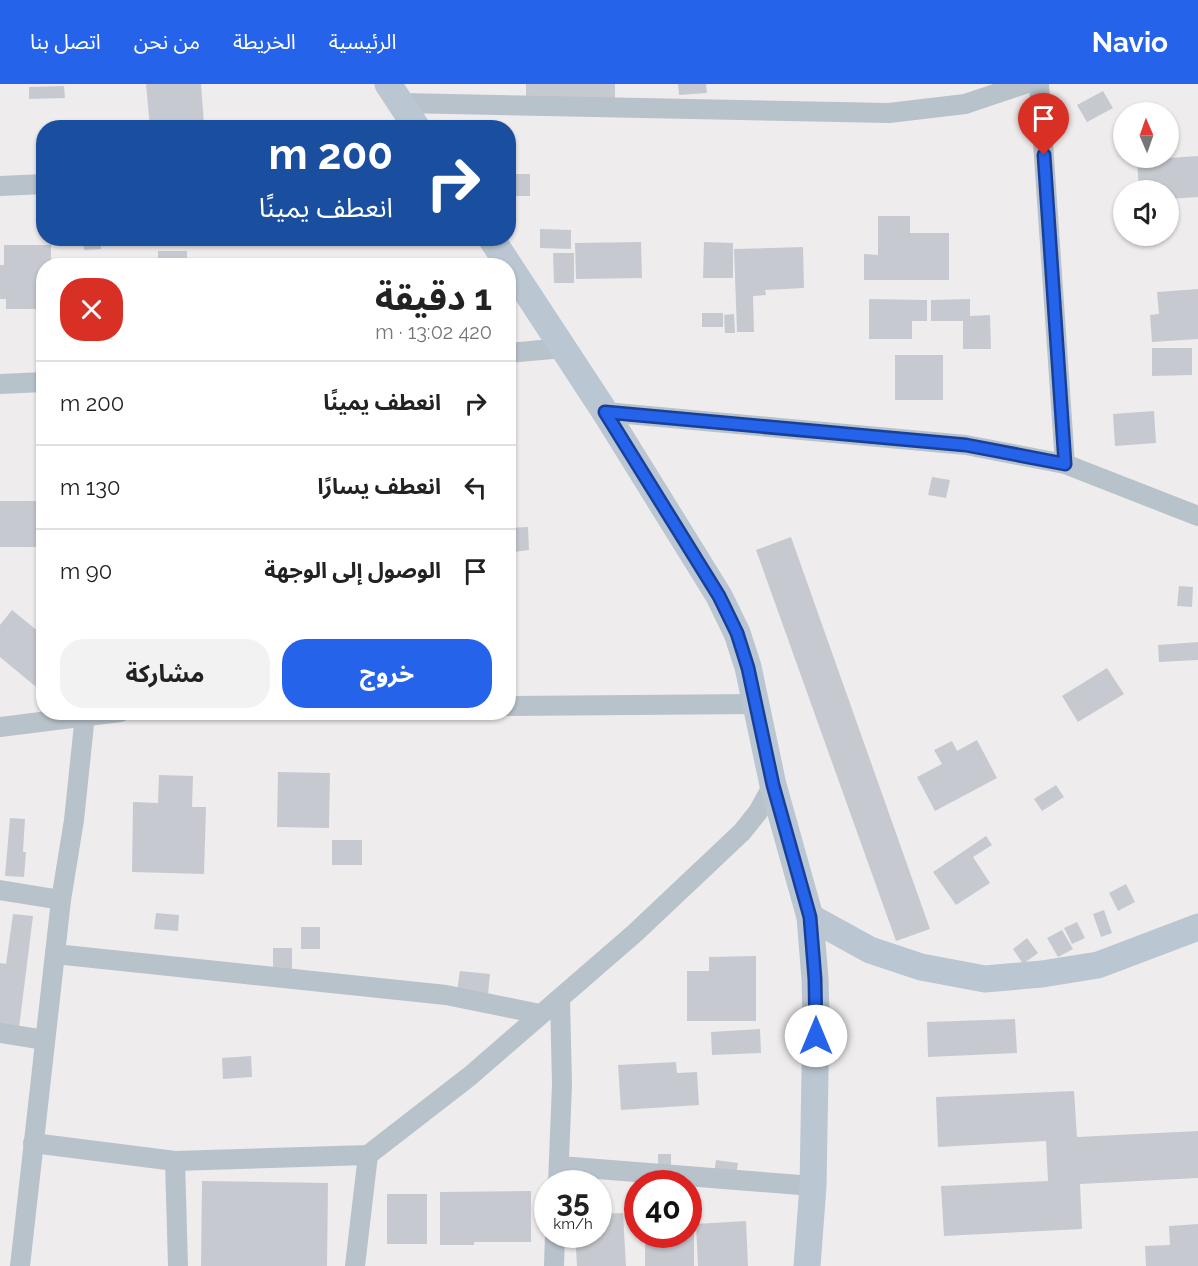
<!DOCTYPE html>
<html lang="ar">
<head>
<meta charset="utf-8">
<style>
	:root { --surface:#fff; --page:#f2f2f2; --text:#222; --muted:#767676; --line:#e0e0e0; --accent:#2563eb }
	body { margin:0; font-family:Raleway,"Noto Sans Arabic",sans-serif; background:var(--page); color:var(--text); direction:rtl; height:100vh; display:flex; flex-direction:column; font-size:22px; white-space:nowrap }
	* { box-sizing:border-box; margin:0 }
	p { font-size:20px; color:var(--muted) }
	.icon { flex:none; width:33px; height:33px; fill:none; stroke:currentColor; stroke-width:2; stroke-linecap:round; stroke-linejoin:round }
	.map { position:relative; flex:1; overflow:hidden; direction:ltr }
	.details { position:absolute; left:36px; top:174px; width:480px; height:462px; display:flex; flex-direction:column; background:var(--surface); border-radius:24px; box-shadow:0 2px 4px #0004; direction:rtl }
	.details>* { flex:none }
	.guide { position:absolute; left:36px; top:36px; width:480px; height:126px; border-radius:24px; box-shadow:0 2px 4px #0004; direction:rtl; background:#1a4fa0; color:#fff; overflow:hidden }
	.needle { width:39px; rotate:358deg }
	.buttons { position:absolute; left:1113px; top:18px; display:grid; gap:12px }
	.buttons a { display:grid; place-items:center; width:66px; height:66px; border-radius:50%; background:var(--surface); box-shadow:0 2px 4px #0004; font-size:30px }
	.speed { position:absolute; left:534px; top:1086px; display:flex; gap:12px; font-size:30px; font-weight:700; text-align:center }
	.speed>* { display:grid; place-content:center; width:78px; height:78px; border-radius:50%; background:var(--surface); box-shadow:0 2px 4px #0004; line-height:1 }
	.speed small { font-size:15px; font-weight:400 }
	.speed .limit { border:9px solid #d22; background:#fff; color:#111 }
	.pin { position:absolute; display:grid; place-items:center; width:51px; height:51px; color:#fff; margin:-62px -26px; border-radius:50% 50% 50% 0; rotate:-45deg; box-shadow:0 0 6px #0007 }
	.pin .icon { rotate:45deg }
	.me { position:absolute; width:66px; margin:-33px; rotate:0deg; stroke-linejoin:round; filter:drop-shadow(0 0 4px #0008) }
	.turn { display:flex; align-items:center; gap:21px; height:126px; padding:0 24px; font-size:27px }
	.turn .icon { width:78px; height:78px; stroke-width:2.5 }
	.turn b { display:block; font-size:42px; line-height:51px }
	.round { display:grid; place-items:center; flex:none; width:63px; height:63px; border-radius:24px; background:var(--page) }
	.head { display:flex; align-items:center; justify-content:space-between; height:102px; padding:0 24px }
	h1 { font-size:36px; font-weight:700; line-height:45px }
	.primary-button { display:flex; gap:12px; margin-top:auto; padding:12px 24px }
	.primary-button a { flex:1; height:69px; border-radius:24px; background:var(--accent); color:#fff; font-size:24px; font-weight:700; line-height:69px; text-align:center }
	.primary-button a+a { background:var(--page); color:var(--text) }
	ul { padding:0; list-style:none }
	li { display:flex; align-items:center; gap:18px; height:84px; padding:0 24px; border-top:2px solid var(--line) }
	li div { flex:1 }
	li b { display:block; font-size:22px }
	li em { font-style:normal }
	header { display:flex; align-items:center; gap:36px; box-sizing:border-box; height:84px; padding:0 30px; background:var(--accent); color:#fff }
	header strong { font-size:28px }
	nav { display:flex; gap:33px; margin-inline-start:auto; font-size:21px }
	.map>svg:first-child { display:block }
	.building { fill:#c6cad0 }
	.lines { fill:none; stroke-linecap:round; stroke-linejoin:round }
	.street { stroke:#b8c2ca; stroke-width:20 }
	.secondary { stroke:#bac6d1; stroke-width:27 }
	.route-casing { stroke:#184099; stroke-width:15 }
	.route { stroke:#2563eb; stroke-width:10 }
</style>
</head>
<body>
<header>
<strong>Navio</strong>
<nav><a>الرئيسية</a><a>الخريطة</a><a>من نحن</a><a>اتصل بنا</a></nav>
</header>
<div class="map">
<svg width="1198" height="1182" viewBox="0 0 1198 1182">
	<rect width="100%" height="100%" fill="#efeced"/>
	<g class="building">
		<path d="M146,0H201L204,40L150,44Z"/>
		<rect x="526" y="0" width="89" height="15"/>
		<path d="M678,0H706L707,9L679,11Z"/>
		<path d="M64,2L65,14L29,15V3Z"/>
		<path d="M1103,7L1113,24L1087,38L1077,21Z"/>
		<path d="M86,38V44H55V40Z"/>
		<path d="M1198,72V113L1168,115V106H1139L1137,76Z"/>
		<rect x="508" y="90" width="22" height="22"/>
		<path d="M878,132H910V149H949V196H864V170L878,171Z"/>
		<path d="M540,145L571,146V165L540,164Z"/>
		<path d="M83,154H100L101,165L84,166Z"/>
		<path d="M641,158L642,194L576,195L575,159Z"/>
		<path d="M704,158L733,159V194H703Z"/>
		<path d="M4,161H51V182H44V225H6V215H0V181H4Z"/>
		<path d="M803,163L804,204L765,206L766,211L753,212L754,248H737L734,165Z"/>
		<path d="M158,167H187V182H151V179H158Z"/>
		<path d="M553,169H574V199H554Z"/>
		<path d="M1198,205V255L1152,258L1150,231L1159,230L1157,208Z"/>
		<path d="M869,215L927,216V237H912V255H869Z"/>
		<path d="M970,215V232L990,231L991,265H963V237H931V216Z"/>
		<rect x="702" y="229" width="21" height="14"/>
		<path d="M734,230L735,249H725L724,231Z"/>
		<path d="M1152,264H1192V291L1152,292Z"/>
		<rect x="895" y="271" width="48" height="45"/>
		<path d="M1154,327L1156,359L1115,362L1113,330Z"/>
		<path d="M932,393L950,396L946,414L928,411Z"/>
		<rect x="0" y="417" width="44" height="46"/>
		<path d="M528,443L529,466L514,468L516,497L508,498V444Z"/>
		<path d="M791,453L930,845L896,857L756,466Z"/>
		<path d="M1179,502L1193,503L1192,523L1177,522Z"/>
		<path d="M12,526L44,552V560L40,563L44,566V592L35,602L0,573V541Z"/>
		<path d="M1198,558V576L1159,578L1158,561Z"/>
		<path d="M1107,584L1124,610L1078,638L1062,612Z"/>
		<path d="M977,656L997,694L935,727L917,693L942,680L934,666L952,657L957,667Z"/>
		<path d="M278,688L330,689L329,744L277,743Z"/>
		<path d="M159,691L193,692L192,723H206L204,790L132,788L133,718L158,719Z"/>
		<path d="M1056,701L1064,713L1042,727L1034,715Z"/>
		<path d="M10,734L25,735L23,768H26L24,793L5,792Z"/>
		<path d="M986,752L992,761L973,773L990,799L956,821L933,788Z"/>
		<rect x="332" y="756" width="30" height="25"/>
		<path d="M1126,800L1135,818L1118,827L1109,809Z"/>
		<path d="M1104,826L1112,849L1101,853L1093,830Z"/>
		<path d="M156,829L179,831L178,847L154,845Z"/>
		<path d="M13,830L33,832L17,960L0,958V879L6,880Z"/>
		<path d="M1077,838L1085,854L1072,860L1064,844Z"/>
		<rect x="301" y="843" width="19" height="22"/>
		<path d="M1062,846L1073,865L1058,873L1047,854Z"/>
		<path d="M1027,854L1038,869L1023,880L1013,865Z"/>
		<rect x="273" y="864" width="19" height="28"/>
		<path d="M756,872V937H687V887H709V873Z"/>
		<path d="M460,887L490,890L488,910L457,907Z"/>
		<path d="M1015,935L1017,969L928,973L927,938Z"/>
		<path d="M760,945L761,969L712,971L711,948Z"/>
		<path d="M251,972L252,993L223,995L222,974Z"/>
		<path d="M676,978L677,989L697,988L699,1021L621,1026L618,981Z"/>
		<path d="M1074,1007L1077,1053L1198,1047V1094L1080,1100L1082,1145L944,1152L941,1102L1048,1097L1046,1057L938,1063L936,1013Z"/>
		<rect x="658" y="1070" width="13" height="14"/>
		<path d="M716,1076L738,1079L736,1093L714,1090Z"/>
		<path d="M202,1097L328,1099L327,1182H201Z"/>
		<path d="M531,1107V1158H474V1161H440V1108Z"/>
		<rect x="387" y="1110" width="40" height="50"/>
		<path d="M688,1122H694V1182H645V1150H688Z"/>
		<path d="M623,1129L626,1182H577L575,1150H598V1130Z"/>
		<path d="M746,1137L748,1182H698L696,1140Z"/>
		<path d="M1198,1140V1182H1146L1145,1162L1170,1161L1169,1142Z"/>
	</g>
	<g class="lines">
		<g class="street">
			<path d="M1039,0L1065,380"/>
			<path d="M402,19L889,29L965,20L1025,0"/>
			<path d="M0,102L44,100"/>
			<path d="M508,269L563,264"/>
			<path d="M0,300L44,298"/>
			<path d="M605,328L966,361L1065,380L1198,432"/>
			<path d="M508,622L756,620"/>
			<path d="M0,643L120,628"/>
			<path d="M0,806L61,816"/>
			<path d="M55,870L446,911L540,930"/>
			<path d="M0,949L45,956"/>
			<path d="M33,1059L175,1077L368,1071L470,992L635,849L742,748L758,728L773,701"/>
			<path d="M175,1077L178,1182"/>
			<path d="M560,1082L813,1102"/>
			<path d="M558,1100L562,1000L560,915"/>
			<path d="M20,1182L61,816L74,736L85,631"/>
			<path d="M355,1182L368,1071"/>
			<path d="M554,1182L555,1150"/>
		</g>
		<g class="secondary">
			<path d="M388,0L417,44"/>
			<path d="M491,154L605,328L719,512L737,549L748,583L773,701L810,833L815,895L816,932L813,1102L807,1182"/>
			<path d="M810,833L870,866L921,883L985,895L1042,890L1098,881L1198,843"/>
		</g>
	</g>
	<g class="lines">
		<defs>
			<path id="route" d="M816,952L815,895L810,833L773,701L748,584L737,549L719,512L605,328L966,361L1065,380L1044,71"/>
		</defs>
		<use href="#route" class="route-casing"/>
		<use href="#route" class="route"/>
	</g>
</svg>
<div class="buttons">
<a><svg class="needle" viewBox="-14 -14 28 28"><path d="M0-13l5 13h-10z" fill="#e53935"/><path d="M0 13l5-13h-10z" fill="#767676"/></svg></a>
<a><svg class="icon" aria-label="sound" viewBox="0 0 24 24"><path d="M4 9h4l5-4v14l-5-4H4zM17 9q2 3 0 6"/></svg></a>
</div>
<div class="speed"><div>35<small>km/h</small></div><div class="limit">40</div></div>
<div class="pin" style="left:1044px;top:71px;background:#d93025"><svg class="icon" aria-label="arrive" viewBox="0 0 24 24"><path d="M6 21V4h12l-3 4 3 4H6"/></svg></div>
<svg class="me" style="left:816px;top:952px" viewBox="-20 -20 40 40"><circle r="19" fill="#fff"/><path d="M0-13L10 11 0 6-10 11z" fill="#2563eb"/></svg>
<div class="guide">
<div class="turn"><svg class="icon" aria-label="right" viewBox="0 0 24 24"><path d="M7 20v-9h11M14 6l5 5-5 5"/></svg><div><b>200 m</b>انعطف يمينًا</div></div>
</div>
<section class="details">
<div class="head"><div><h1>1 دقيقة</h1><p>420 m · 13:02</p></div><a class="round" style="background:#d93025;color:#fff"><svg class="icon" aria-label="close" viewBox="0 0 24 24"><path d="M6 6l12 12M18 6L6 18"/></svg></a></div>
<ul>
<li><svg class="icon" aria-label="right" viewBox="0 0 24 24"><path d="M7 20v-9h11M14 6l5 5-5 5"/></svg><div><b>انعطف يمينًا</b></div><em>200 m</em></li>
<li><svg class="icon" aria-label="left" viewBox="0 0 24 24"><path d="M17 20v-9H6M10 6l-5 5 5 5"/></svg><div><b>انعطف يسارًا</b></div><em>130 m</em></li>
<li><svg class="icon" aria-label="arrive" viewBox="0 0 24 24"><path d="M6 21V4h12l-3 4 3 4H6"/></svg><div><b>الوصول إلى الوجهة</b></div><em>90 m</em></li>
</ul>
<div class="primary-button"><a>خروج</a><a>مشاركة</a></div>
</section>
</div>
</body>
</html>
